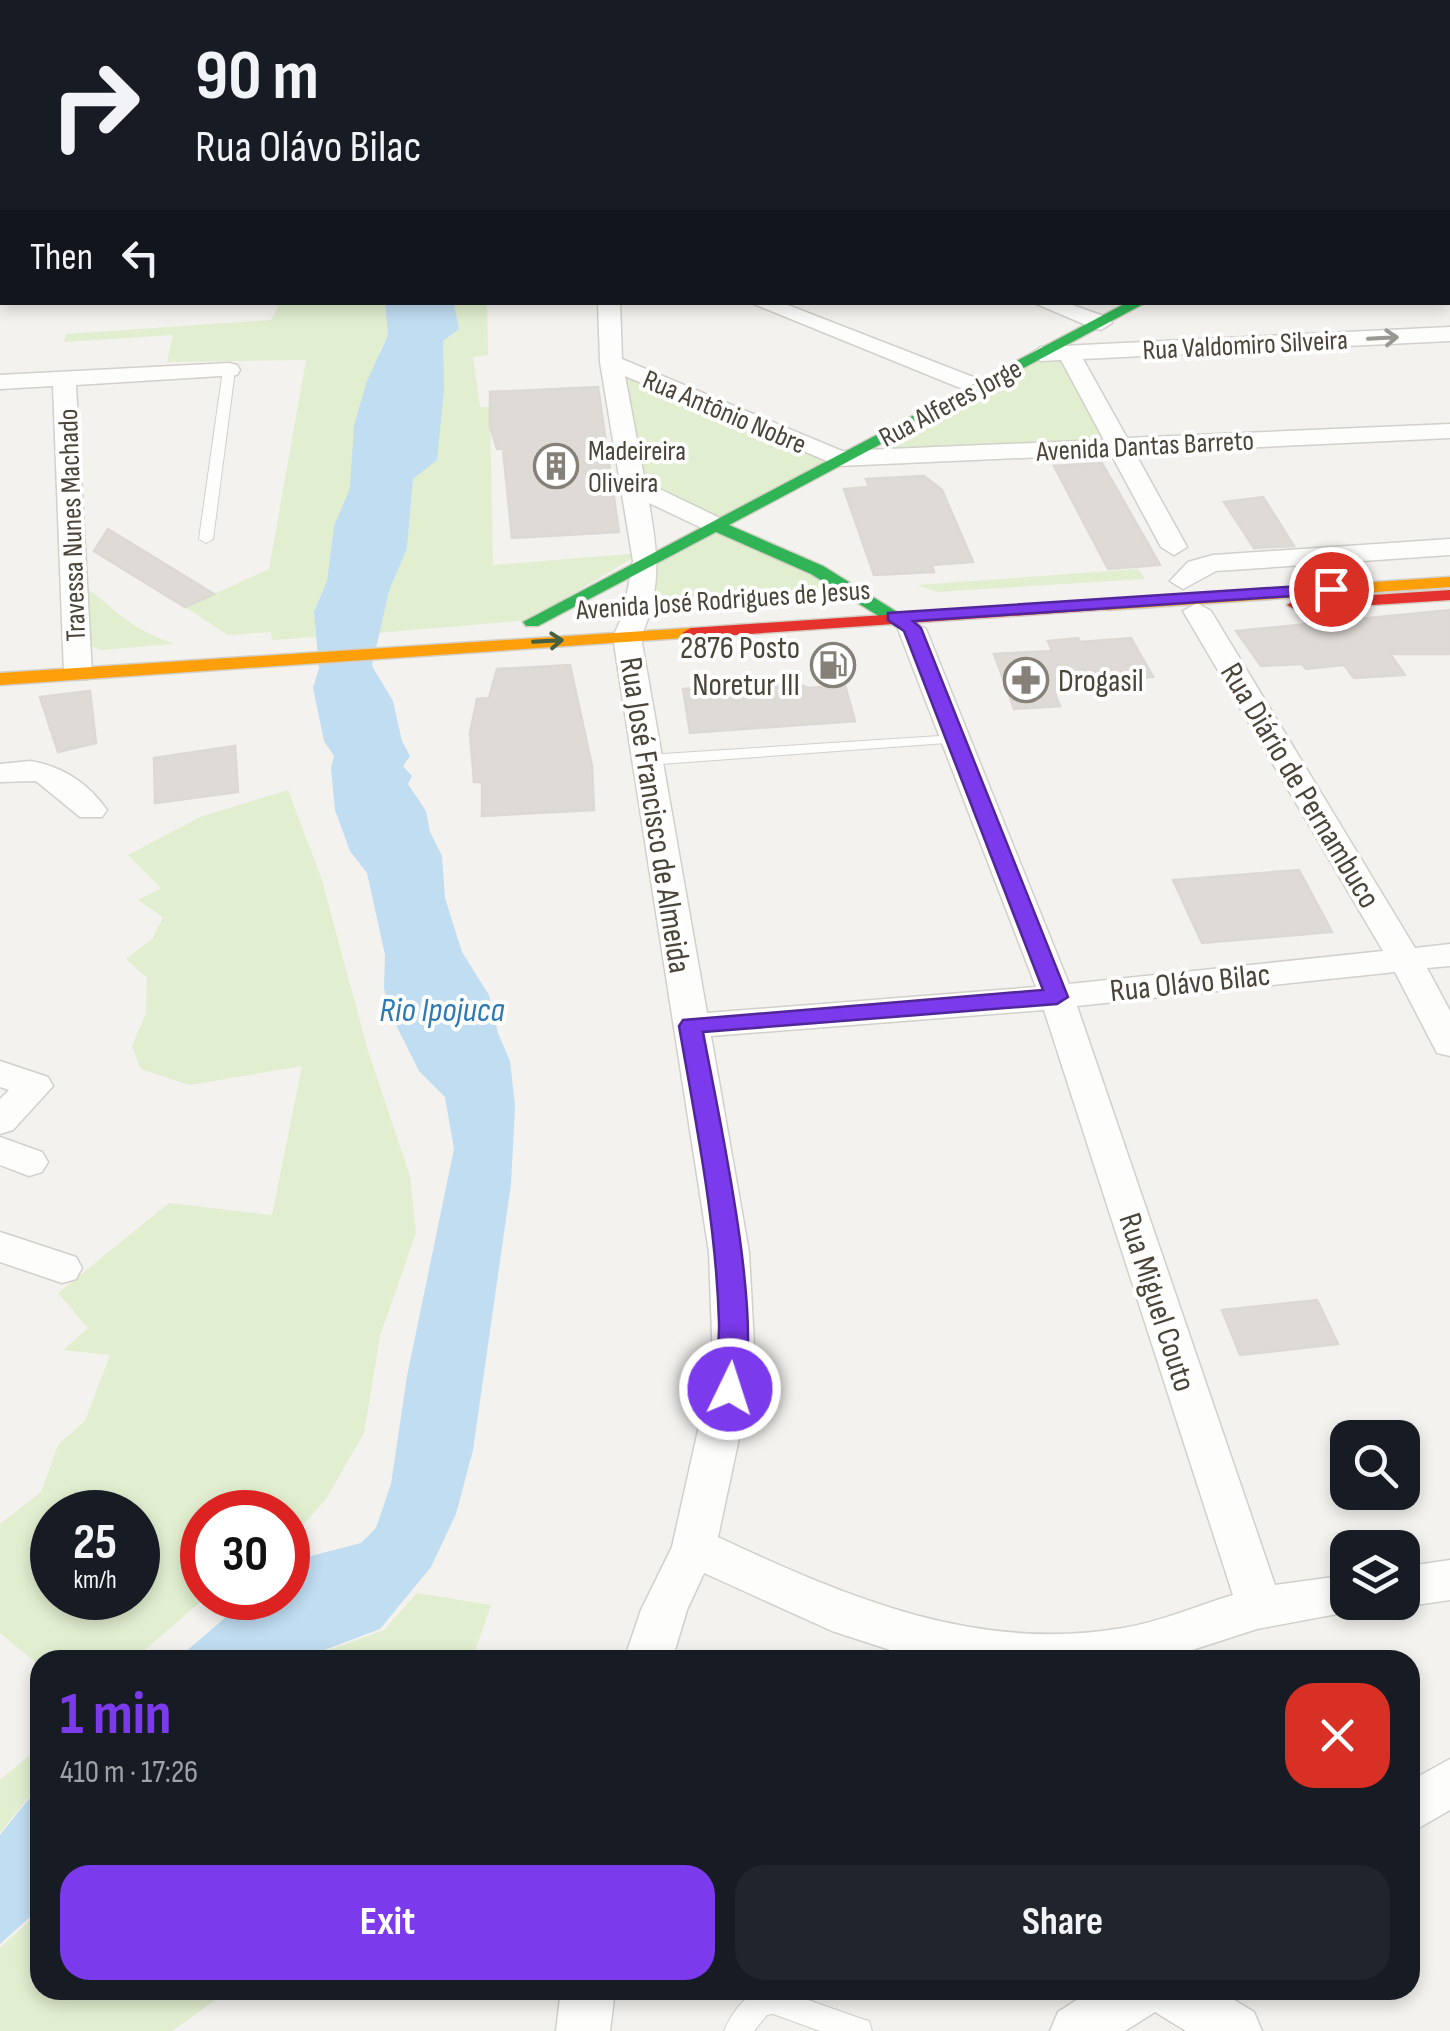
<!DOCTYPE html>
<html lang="en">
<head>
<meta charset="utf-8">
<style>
	:root { --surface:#171b24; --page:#20242c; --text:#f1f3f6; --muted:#9ea1a6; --accent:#7c3aed }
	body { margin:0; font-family:"Sofia Sans Condensed",sans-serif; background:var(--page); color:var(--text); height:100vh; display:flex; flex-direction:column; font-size:38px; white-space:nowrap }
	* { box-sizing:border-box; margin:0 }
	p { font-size:32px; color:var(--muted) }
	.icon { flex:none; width:55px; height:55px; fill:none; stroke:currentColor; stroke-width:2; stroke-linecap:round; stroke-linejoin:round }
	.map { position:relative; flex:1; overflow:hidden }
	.side { position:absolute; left:30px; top:1650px; width:1390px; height:350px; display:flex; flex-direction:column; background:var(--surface); border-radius:30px; box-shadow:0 5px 15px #0003 }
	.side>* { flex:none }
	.banner { position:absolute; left:0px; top:0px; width:1450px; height:305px; box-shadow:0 5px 15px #0003; background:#171b24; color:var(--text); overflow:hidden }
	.fabs { position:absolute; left:1330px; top:1420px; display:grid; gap:20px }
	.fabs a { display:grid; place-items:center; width:90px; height:90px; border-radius:20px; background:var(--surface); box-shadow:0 5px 15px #0003; font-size:50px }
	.speed { position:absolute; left:30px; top:1490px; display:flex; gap:20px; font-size:50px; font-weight:700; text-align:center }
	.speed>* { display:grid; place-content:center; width:130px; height:130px; border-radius:50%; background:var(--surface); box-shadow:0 5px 15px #0003; line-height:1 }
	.speed small { font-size:25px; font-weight:400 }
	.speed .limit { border:15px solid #d22; background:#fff; color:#111 }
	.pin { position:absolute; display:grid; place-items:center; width:85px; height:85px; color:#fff; margin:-42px; border:5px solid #fff; border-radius:50%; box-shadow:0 2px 10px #0007 }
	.me { position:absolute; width:110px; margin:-55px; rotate:4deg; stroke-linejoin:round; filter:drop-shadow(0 0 8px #0008) }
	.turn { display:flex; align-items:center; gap:35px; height:210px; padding:0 30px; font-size:45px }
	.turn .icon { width:130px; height:130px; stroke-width:2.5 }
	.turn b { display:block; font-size:70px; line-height:85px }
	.then { display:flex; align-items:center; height:95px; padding:0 30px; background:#0003; gap:20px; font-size:38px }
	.round { display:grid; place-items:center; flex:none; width:105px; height:105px; border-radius:30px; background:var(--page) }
	.overview { display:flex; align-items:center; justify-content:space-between; height:170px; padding:0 30px }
	h1 { font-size:60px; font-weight:700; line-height:75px; color:var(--accent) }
	.cta { display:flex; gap:20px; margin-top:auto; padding:20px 30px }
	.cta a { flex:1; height:115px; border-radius:30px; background:var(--accent); color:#fff; font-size:40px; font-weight:700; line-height:115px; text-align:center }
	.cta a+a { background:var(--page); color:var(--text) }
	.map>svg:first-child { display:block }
	.green { fill:#e1eecf; fill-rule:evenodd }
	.water { fill:#c0ddf1 }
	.building { fill:#dedbd6; stroke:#dcd9d4; stroke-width:2.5 }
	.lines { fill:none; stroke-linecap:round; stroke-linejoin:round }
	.lane-casing { stroke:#d2d0cb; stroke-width:2 }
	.street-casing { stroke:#d2d0cb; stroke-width:3 }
	.fast-casing { stroke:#d3cfc5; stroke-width:3 }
	.slow-casing { stroke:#d3cfc5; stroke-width:3 }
	.jam-casing { stroke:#d3cfc5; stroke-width:3 }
	.lane { fill:#fdfdfc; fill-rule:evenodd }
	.street { fill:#fdfdfc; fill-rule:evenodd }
	.fast { fill:#30b455; fill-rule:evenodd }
	.slow { fill:#ff9f0a; fill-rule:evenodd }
	.jam { fill:#e5322d; fill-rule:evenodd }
	.oneway { stroke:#9b9791 }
	.oneway2 { stroke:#446040 }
	.route { fill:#7c3aed; stroke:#51269a; stroke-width:2.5 }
	.labels { text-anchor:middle; stroke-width:8; stroke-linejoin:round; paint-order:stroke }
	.far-street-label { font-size:28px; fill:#4b4439; stroke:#fff }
	.far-poi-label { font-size:28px; fill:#4b4439; stroke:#fff; text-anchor:start }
	.poi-label { font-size:32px; fill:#4b4439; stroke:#fff; text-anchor:end }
	.street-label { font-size:32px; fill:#4b4439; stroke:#fff }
	.water-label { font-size:35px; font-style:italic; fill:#2e7ab2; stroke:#fff }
</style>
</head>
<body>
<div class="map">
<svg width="1450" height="2031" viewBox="0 0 1450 2031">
	<rect width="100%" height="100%" fill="#f4f2ee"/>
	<g class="green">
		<path d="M280,303H385L388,335L380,350L350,488L334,526L327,581L314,612L316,637L272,640L271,632L228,635L185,607L269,569L306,360L167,362L173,335L64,342L66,334L271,320Z"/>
		<path d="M454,303H487L488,355L473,357L480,407H490L493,565L641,553L529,620L378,633L389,591L407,548L413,479L442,363L443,341L459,329Z"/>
		<path d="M1063,357L1109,444L873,454L1043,358Z"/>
		<path d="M615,373L830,461L714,522L635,485Z"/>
		<path d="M715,526L865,599L654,611L649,561Z"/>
		<path d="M1138,569L1145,579L937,592L917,585Z"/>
		<path d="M85,587C122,614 127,627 174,644L101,650L91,646Z"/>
		<path d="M288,790L321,877L368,1051L410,1176L416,1233L380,1336L364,1433L326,1499L291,1539L288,1541V1512H202L205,1598L133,1660H40V1666L0,1633V1524L41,1492L58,1445L85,1421L110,1355L63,1350L88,1328L58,1293L169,1203L272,1215L302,1066L189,1085L141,1069L132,1046L146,1013L147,978L126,959L152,939L163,917L138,900L161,888L128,855L200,817ZM52,1512H138V1598H52Z"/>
		<path d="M417,1593L491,1605L472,1660H301L384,1630Z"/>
		<path d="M40,1746V1783L0,1833V1780Z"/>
		<path d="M40,1911V1990H229L172,2031H0V1948Z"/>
	</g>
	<g class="water">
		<path d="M385,303H454L459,329L443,341L444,389L437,460L413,479L407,548L389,591L372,666L393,701L402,741L410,756L403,766L412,776L408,784L426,811L430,832L442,856L445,898L462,952L489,995L498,1033L510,1061L515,1106L511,1184L473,1450L456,1514L431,1567L380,1629L298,1660H176L248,1598H288V1569L311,1556L361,1543L376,1528L391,1484L407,1376L454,1149L445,1097L419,1071L394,1021L384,989L385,955L367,873L350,851L335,810L331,768L334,756L324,741L313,688L319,668L314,612L327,581L334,526L350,488L354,425L367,381L388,335Z"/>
		<path d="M40,1785V1908L0,1944V1835Z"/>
	</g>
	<g class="building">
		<path d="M598,387L619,532L512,538L503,449H497L490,426V392Z"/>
		<path d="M1102,463L1160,565L1108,569L1054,466Z"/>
		<path d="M924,476L942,490L973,562L932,565L934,572L874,575L844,489L869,487L866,479Z"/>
		<path d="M1263,497L1294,546L1254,548L1224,502Z"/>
		<path d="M108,529L214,594L185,607L94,551Z"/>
		<path d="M1450,610V654H1390L1405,675L1354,678L1344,665L1306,669L1302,664L1261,666L1236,631Z"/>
		<path d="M1078,638L1080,642L1131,638L1153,677L1099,681L1055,694L1060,706L1014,709L994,654L1052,651L1048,641Z"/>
		<path d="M570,665L592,766L594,810L482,816V782H474L470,733L477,699L489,698L497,669Z"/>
		<path d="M784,678L808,688L845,685L855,721L690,733L683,689Z"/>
		<path d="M90,691L96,743L58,752L40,697Z"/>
		<path d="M235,746L238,792L155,803L154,758Z"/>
		<path d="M1299,870L1332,932L1202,943L1173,880Z"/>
		<path d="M1317,1300L1338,1344L1240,1355L1222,1310Z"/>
	</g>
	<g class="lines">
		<defs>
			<g id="lane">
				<path d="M229,367L235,370L213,539L206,543L199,539L223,370Z"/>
				<path d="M955,735L960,736V742L647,765L639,760L647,755Z"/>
				<path d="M759,1990H780L859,2018L869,2021L872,2031H820L773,2014L767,2015L754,2031H724C730,2016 744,1996 759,1990Z"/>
			</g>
			<g id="street">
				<path d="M788,0H813L814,2H790Z"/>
				<path d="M1235,0H1260L1261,2H1237Z"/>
				<path d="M0,8L2,9V20L0,19Z"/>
				<path d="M1450,22V33L1448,34V23Z"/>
				<rect x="1448" y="252" width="2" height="15"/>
				<rect x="0" y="289" width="2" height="12"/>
				<path d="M598,302H620L622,359L842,451L1104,440L1061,360L1041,361L1030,354L1041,347L1450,327V341L1083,359L1127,438L1450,424V438L1135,453L1187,547L1174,555L1161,547L1111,454L839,466L625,376L645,482L724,520L728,525L724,530H706L649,503C658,554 662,588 641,637L707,1013L1036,987L898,629L912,621L926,629L1069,984L1383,951L1183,611L1197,603L1211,611L1415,948L1450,944V966L1427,968L1450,1011V1056L1437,1053L1395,972L1077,1006L1275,1585L1348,1575V1602H1367L1364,1609L1257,1629L1161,1660H921L832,1631L704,1573L687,1610L672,1660H624L641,1610L672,1547L713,1363L709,1252L613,637L623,614L633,561L600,362ZM1044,1010L1233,1595C1196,1606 1160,1622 1123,1628C977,1653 848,1598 718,1537L755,1363L749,1252L711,1036Z"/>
				<path d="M749,302H780L986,382L990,387L978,394L970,392Z"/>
				<path d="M1032,302H1064L1109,318L1112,323L1101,330L1093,328Z"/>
				<path d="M229,363L237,365L240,370L237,375L76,385L92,673L88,679H68L64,673L53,386L0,389V375Z"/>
				<path d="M1450,539V555L1216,571L1183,589L1170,581L1188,562L1213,555Z"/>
				<path d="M30,761C62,766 88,783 107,810L102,817H80L36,781L0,782V764Z"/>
				<path d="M0,1061L48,1077L53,1086L13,1130L0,1134V1099L9,1090L0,1087Z"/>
				<path d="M0,1137L42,1152L48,1162L42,1172L29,1176L0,1165Z"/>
				<path d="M0,1232L76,1257L82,1268L76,1279L62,1283L0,1262Z"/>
				<path d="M1450,1560V1600L1402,1607L1390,1602H1402V1567Z"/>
				<path d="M1450,1759V1810L1410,1833V1781Z"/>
				<path d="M561,1990H615L610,2031H556Z"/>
				<path d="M1092,1990H1218L1254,2012L1262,2031H1186L1155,2012L1125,2031H1050L1058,2012Z"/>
			</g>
			<g id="fast">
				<path d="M2,111V120L0,121V112Z"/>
				<path d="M1128,302H1147L729,525L823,566L918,625V633H906L811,574L716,532L538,626H526L523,622Z"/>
			</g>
			<g id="slow">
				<path d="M95,0H108L109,2H94Z"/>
				<path d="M814,0H828L829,2H816Z"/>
				<rect x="1448" y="221" width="2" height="8"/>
				<path d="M1450,577V587L1107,610L1098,605L1107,600Z"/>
				<path d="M691,628L697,629V637L0,685V673Z"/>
			</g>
			<g id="jam">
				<path d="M1450,136V144H1448V137Z"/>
				<path d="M1450,590V600L1296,610L1287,605L1296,600Z"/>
				<path d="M1107,600L1113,601V609L691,638L682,633L691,628Z"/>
			</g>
		</defs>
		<use href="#lane" class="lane-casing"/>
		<use href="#street" class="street-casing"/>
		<use href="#fast" class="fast-casing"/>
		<use href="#slow" class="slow-casing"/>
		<use href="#jam" class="jam-casing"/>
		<use href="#lane" class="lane"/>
		<use href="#street" class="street"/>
		<use href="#fast" class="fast"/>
		<use href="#slow" class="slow"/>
		<use href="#jam" class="jam"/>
	</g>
	<defs><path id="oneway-shaft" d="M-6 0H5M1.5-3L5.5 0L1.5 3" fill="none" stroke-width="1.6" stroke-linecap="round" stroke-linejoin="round" transform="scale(2.5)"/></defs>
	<use class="oneway" href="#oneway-shaft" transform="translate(1383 338) rotate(-3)"/>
	<use class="oneway2" href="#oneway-shaft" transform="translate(548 641) rotate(-3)"/>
	<path class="route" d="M1331,584L1340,589L1337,593L913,621L921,628L1068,997L1057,1004L703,1032C716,1104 769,1339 739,1397L730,1400L720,1397C713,1385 720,1339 719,1322C716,1222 696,1124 679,1026L683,1020L1043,990L904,631L888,620V613Z"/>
	<defs>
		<symbol id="building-ring" viewBox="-11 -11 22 22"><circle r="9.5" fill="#fff" stroke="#868178" stroke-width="1.5"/><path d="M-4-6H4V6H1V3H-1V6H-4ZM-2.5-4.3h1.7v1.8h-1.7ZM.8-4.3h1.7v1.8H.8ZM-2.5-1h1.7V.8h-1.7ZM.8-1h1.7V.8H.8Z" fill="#868178"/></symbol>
		<symbol id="fuel-ring" viewBox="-11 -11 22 22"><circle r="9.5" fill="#fff" stroke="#868178" stroke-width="1.5"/><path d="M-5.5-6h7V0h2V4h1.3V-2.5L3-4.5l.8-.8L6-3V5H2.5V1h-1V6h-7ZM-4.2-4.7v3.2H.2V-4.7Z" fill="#868178"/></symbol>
		<symbol id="pharmacy-ring" viewBox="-11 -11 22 22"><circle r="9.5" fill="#fff" stroke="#868178" stroke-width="1.5"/><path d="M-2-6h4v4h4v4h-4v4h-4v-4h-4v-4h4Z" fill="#868178"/></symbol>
	</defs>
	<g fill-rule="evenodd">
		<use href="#building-ring" x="531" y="441" width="50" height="50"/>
		<use href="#fuel-ring" x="808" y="640" width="50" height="50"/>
		<use href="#pharmacy-ring" x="1001" y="655" width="50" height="50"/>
	</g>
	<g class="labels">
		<g class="far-street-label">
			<text transform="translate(1245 344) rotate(-3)" y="10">Rua Valdomiro Silveira</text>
			<text transform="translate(950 402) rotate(-28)" y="10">Rua Alferes Jorge</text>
			<text transform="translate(725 411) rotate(23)" y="10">Rua Antônio Nobre</text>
			<text transform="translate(1145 445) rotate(-3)" y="10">Avenida Dantas Barreto</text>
			<text transform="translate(71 525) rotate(-92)" y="10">Travessa Nunes Machado</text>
			<text transform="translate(723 599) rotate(-4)" y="10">Avenida José Rodrigues de Jesus</text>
		</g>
		<g class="far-poi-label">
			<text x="588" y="460">Madeireira<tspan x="588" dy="32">Oliveira</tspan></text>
		</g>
		<g class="poi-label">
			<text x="800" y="658">2876 Posto<tspan x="800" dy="37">Noretur III</tspan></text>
			<text x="1058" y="691" text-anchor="start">Drogasil</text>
		</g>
		<g class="street-label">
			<text transform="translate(1301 785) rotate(59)" y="11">Rua Diário de Pernambuco</text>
			<text transform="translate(656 815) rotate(81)" y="11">Rua José Francisco de Almeida</text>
			<text transform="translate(1190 982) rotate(-6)" y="11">Rua Olávo Bilac</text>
			<text transform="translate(1158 1302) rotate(72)" y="11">Rua Miguel Couto</text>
		</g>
		<g class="water-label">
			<text x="442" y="1021">Rio Ipojuca</text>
		</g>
	</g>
</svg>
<div class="fabs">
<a><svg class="icon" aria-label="search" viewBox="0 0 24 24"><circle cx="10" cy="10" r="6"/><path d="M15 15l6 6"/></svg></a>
<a><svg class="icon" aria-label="layers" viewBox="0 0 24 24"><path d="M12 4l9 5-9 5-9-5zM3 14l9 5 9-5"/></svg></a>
</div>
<div class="speed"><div>25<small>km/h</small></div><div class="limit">30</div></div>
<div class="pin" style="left:1331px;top:589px;background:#d93025"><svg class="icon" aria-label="arrive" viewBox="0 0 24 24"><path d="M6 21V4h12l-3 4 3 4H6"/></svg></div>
<svg class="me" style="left:730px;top:1389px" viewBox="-20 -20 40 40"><circle r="17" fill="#7c3aed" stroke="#fff" stroke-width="3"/><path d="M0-11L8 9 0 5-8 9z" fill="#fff"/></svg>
<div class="banner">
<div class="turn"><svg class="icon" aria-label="right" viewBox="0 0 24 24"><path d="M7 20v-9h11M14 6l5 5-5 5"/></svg><div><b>90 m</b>Rua Olávo Bilac</div></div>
<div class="then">Then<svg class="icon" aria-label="left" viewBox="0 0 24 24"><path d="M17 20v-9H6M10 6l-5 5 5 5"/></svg></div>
</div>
<section class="side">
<div class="overview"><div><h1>1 min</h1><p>410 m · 17:26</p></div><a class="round" style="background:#d93025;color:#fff"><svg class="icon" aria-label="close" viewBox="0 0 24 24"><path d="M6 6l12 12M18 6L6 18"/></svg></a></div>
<div class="cta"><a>Exit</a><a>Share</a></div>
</section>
</div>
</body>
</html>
